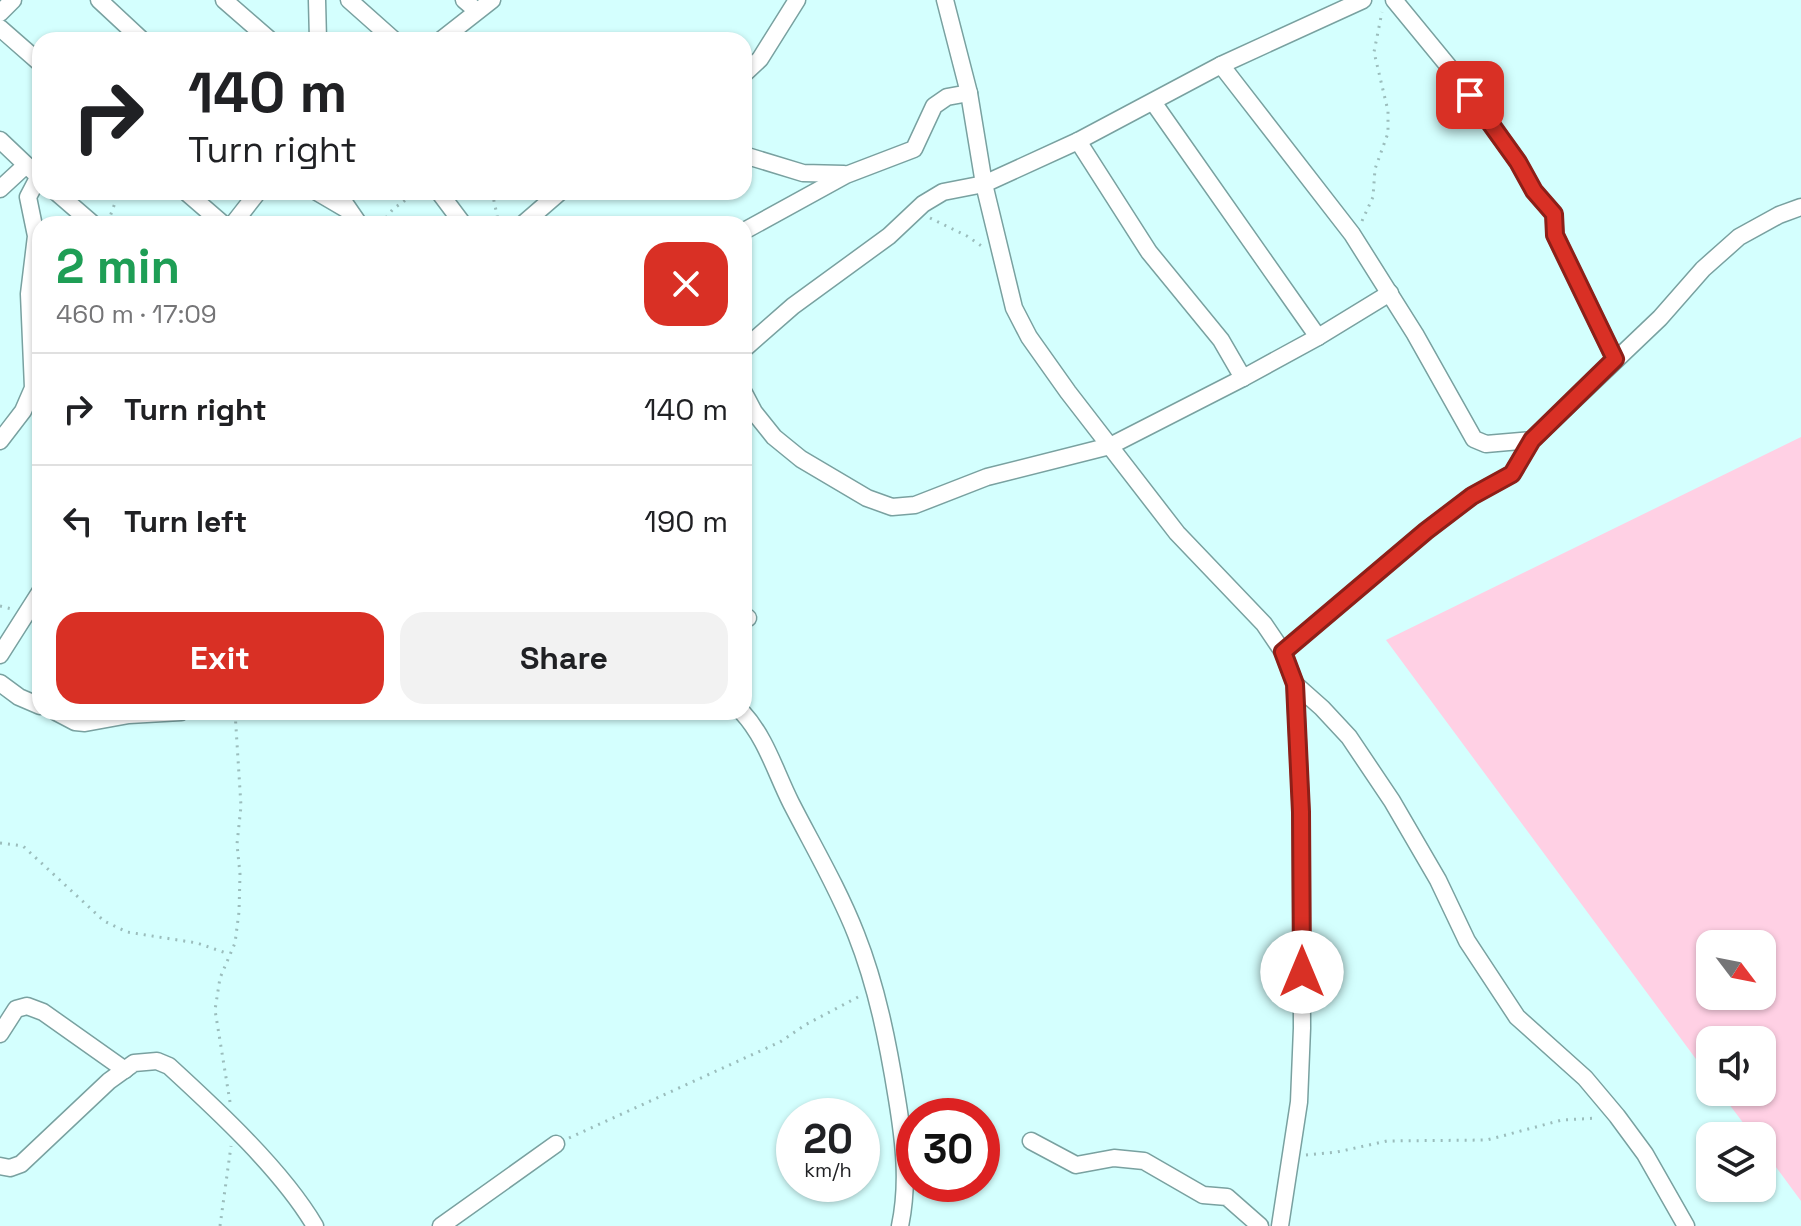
<!DOCTYPE html>
<html lang="en">
<head>
<meta charset="utf-8">
<style>
	:root { --surface:#fff; --page:#f2f2f2; --text:#202124; --muted:#757577; --line:#e0e0e0; --accent:#d93025 }
	body { margin:0; font-family:"Space Grotesk",sans-serif; background:var(--page); color:var(--text); height:100vh; display:flex; flex-direction:column; font-size:30px; white-space:nowrap }
	* { box-sizing:border-box; margin:0 }
	p { font-size:26px; color:var(--muted) }
	.icon { flex:none; width:44px; height:44px; fill:none; stroke:currentColor; stroke-width:2; stroke-linecap:round; stroke-linejoin:round }
	.map { position:relative; flex:1; overflow:hidden }
	.panel { position:absolute; left:32px; top:216px; width:720px; height:504px; display:flex; flex-direction:column; background:var(--surface); border-radius:24px; box-shadow:0 2px 6px #0004 }
	.panel>* { flex:none }
	.banner { position:absolute; left:32px; top:32px; width:720px; height:168px; border-radius:24px; box-shadow:0 2px 6px #0004; background:#fff; color:var(--text); overflow:hidden }
	.needle { width:52px; rotate:122deg }
	.buttons { position:absolute; left:1696px; top:930px; display:grid; gap:16px }
	.buttons a { display:grid; place-items:center; width:80px; height:80px; border-radius:16px; background:var(--surface); box-shadow:0 2px 6px #0004; font-size:40px }
	.speed { position:absolute; left:776px; top:1098px; display:flex; gap:16px; font-size:40px; font-weight:700; text-align:center }
	.speed>* { display:grid; place-content:center; width:104px; height:104px; border-radius:50%; background:var(--surface); box-shadow:0 2px 6px #0004; line-height:1 }
	.speed small { font-size:20px; font-weight:400 }
	.speed .limit { border:12px solid #d22; background:#fff; color:#111 }
	.pin { position:absolute; display:grid; place-items:center; width:68px; height:68px; color:#fff; margin:-34px; border-radius:16px; box-shadow:0 4px 12px #0006 }
	.me { position:absolute; width:88px; margin:-44px; rotate:0deg; stroke-linejoin:round; filter:drop-shadow(0 0 6px #0008) }
	.turn { display:flex; align-items:center; gap:28px; height:168px; padding:0 24px; font-size:36px }
	.turn .icon { width:104px; height:104px; stroke-width:2.5 }
	.turn b { display:block; font-size:56px; line-height:68px }
	.round { display:grid; place-items:center; flex:none; width:84px; height:84px; border-radius:24px; background:var(--page) }
	.summary { display:flex; align-items:center; justify-content:space-between; height:136px; padding:0 24px }
	h1 { font-size:48px; font-weight:700; line-height:60px; color:#1e9e55 }
	.cta { display:flex; gap:16px; margin-top:auto; padding:16px 24px }
	.cta a { flex:1; height:92px; border-radius:24px; background:var(--accent); color:#fff; font-size:32px; font-weight:700; line-height:92px; text-align:center }
	.cta a+a { background:var(--page); color:var(--text) }
	ul { padding:0; list-style:none }
	li { display:flex; align-items:center; gap:24px; height:112px; padding:0 24px; border-top:2px solid var(--line) }
	li div { flex:1 }
	li b { display:block; font-size:30px }
	li em { font-style:normal }
	.map>svg:first-child { display:block }
	.green { fill:#ffd0e4; fill-rule:evenodd }
	.lines { fill:none; stroke-linecap:round; stroke-linejoin:round }
	.street-casing { stroke:#79a1a0; stroke-width:19 }
	.path { stroke:#9bbdbc; stroke-width:3; stroke-dasharray:2 6; stroke-linecap:butt }
	.street { stroke:#fff; stroke-width:16 }
	.route-casing { stroke:#8d1f18; stroke-width:20 }
	.route { stroke:#d93025; stroke-width:14 }
</style>
</head>
<body>
<div class="map">
<svg width="1801" height="1226" viewBox="0 0 1801 1226">
	<rect width="100%" height="100%" fill="#d4fffe"/>
	<path class="green" d="M1801,437V1201L1762,1148V1136H1753L1720,1092H1762V1040H1710V1078L1386,640ZM1710,944H1762V996H1710Z"/>
	<g class="lines">
		<defs>
			<g id="street">
				<path d="M99,0L142,40"/>
				<path d="M224,0L270,40"/>
				<path d="M317,0L318,40"/>
				<path d="M349,0L394,40"/>
				<path d="M464,0L477,11"/>
				<path d="M945,0L969,93L984,184L1014,308L1029,337L1068,392L1177,533L1264,624L1283,652L1295,684L1301,812L1302,1028L1299,1102L1280,1226"/>
				<path d="M1394,0L1454,73L1518,162L1534,191L1554,214L1555,235L1615,359"/>
				<path d="M0,13L13,0"/>
				<path d="M0,28L40,63"/>
				<path d="M441,40L492,0"/>
				<path d="M1221,65L1352,234L1415,334L1474,439L1486,444L1532,440"/>
				<path d="M744,74L760,59L797,0"/>
				<path d="M1153,102L1318,337"/>
				<path d="M0,140L40,178"/>
				<path d="M1078,141L1149,252L1221,340L1243,378"/>
				<path d="M744,155L803,173L844,174"/>
				<path d="M0,189L26,165"/>
				<path d="M56,192L93,224"/>
				<path d="M186,192L223,224"/>
				<path d="M317,192L346,209"/>
				<path d="M337,192L359,224"/>
				<path d="M439,192L463,224"/>
				<path d="M233,224L258,192"/>
				<path d="M523,224L560,192"/>
				<path d="M744,231L846,175L914,149L934,106L947,97L969,93"/>
				<path d="M744,349L793,306L889,236L923,204L943,192L984,184L1078,141L1221,65L1363,0"/>
				<path d="M744,393L754,412L774,437L801,459L867,498L892,507L915,505L987,477L1110,446L1243,378L1318,337L1390,293"/>
				<path d="M0,441L23,411L33,388L29,294L36,236L28,197L39,176"/>
				<path d="M744,615L748,618"/>
				<path d="M1283,652L1426,531L1472,496L1512,474L1532,440L1660,318L1703,269L1739,237L1779,215L1801,207"/>
				<path d="M0,655L40,592"/>
				<path d="M0,683L19,697L40,706"/>
				<path d="M1295,684L1322,708L1349,737L1392,801L1438,880L1467,941L1517,1017L1585,1078L1617,1116L1645,1154L1686,1226"/>
				<path d="M56,712L75,722L85,723L129,715L181,712"/>
				<path d="M742,712C766,738 775,771 791,803C813,846 838,888 856,934C877,987 888,1043 897,1099C904,1142 909,1183 900,1226"/>
				<path d="M0,1034L16,1009L27,1006L43,1012L125,1070"/>
				<path d="M1031,1141L1076,1165L1114,1158L1144,1161L1203,1195L1227,1197L1260,1226"/>
				<path d="M0,1166L10,1168L21,1164L109,1081L134,1063L157,1061L169,1066C217,1110 282,1170 315,1226"/>
				<path d="M441,1226L556,1144"/>
			</g>
		</defs>
		<use href="#street" class="street-casing"/>
		<g class="path">
			<path d="M492,192L499,224"/>
			<path d="M930,218L967,236L983,247"/>
			<path d="M1362,221L1373,197L1375,169L1388,133V111L1374,52L1382,12"/>
			<path d="M108,222L119,192"/>
			<path d="M381,224L393,209L417,192"/>
			<path d="M0,606L12,609"/>
			<path d="M0,843L23,846L104,921L127,932L197,943L229,954"/>
			<path d="M230,1102L215,1010L220,978L235,943L239,912L240,874L237,844L241,806L235,712"/>
			<path d="M569,1138L780,1042L805,1025L860,996"/>
			<path d="M1306,1155L1337,1152L1387,1141L1487,1140L1562,1120L1598,1118"/>
			<path d="M220,1226L231,1146"/>
		</g>
		<use href="#street" class="street"/>
	</g>
	<g class="lines">
		<defs>
			<path id="route" d="M1302,972L1301,812L1295,684L1283,652L1426,531L1472,496L1512,474L1532,440L1615,359L1555,235L1554,214L1534,191L1518,162L1470,95"/>
		</defs>
		<use href="#route" class="route-casing"/>
		<use href="#route" class="route"/>
	</g>
</svg>
<div class="buttons">
<a><svg class="needle" viewBox="-14 -14 28 28"><path d="M0-13l5 13h-10z" fill="#e53935"/><path d="M0 13l5-13h-10z" fill="#757577"/></svg></a>
<a><svg class="icon" aria-label="sound" viewBox="0 0 24 24"><path d="M4 9h4l5-4v14l-5-4H4zM17 9q2 3 0 6"/></svg></a>
<a><svg class="icon" aria-label="layers" viewBox="0 0 24 24"><path d="M12 4l9 5-9 5-9-5zM3 14l9 5 9-5"/></svg></a>
</div>
<div class="speed"><div>20<small>km/h</small></div><div class="limit">30</div></div>
<div class="pin" style="left:1470px;top:95px;background:#d93025"><svg class="icon" aria-label="arrive" viewBox="0 0 24 24"><path d="M6 21V4h12l-3 4 3 4H6"/></svg></div>
<svg class="me" style="left:1302px;top:972px" viewBox="-20 -20 40 40"><circle r="19" fill="#fff"/><path d="M0-13L10 11 0 6-10 11z" fill="#d93025"/></svg>
<div class="banner">
<div class="turn"><svg class="icon" aria-label="right" viewBox="0 0 24 24"><path d="M7 20v-9h11M14 6l5 5-5 5"/></svg><div><b>140 m</b>Turn right</div></div>
</div>
<section class="panel">
<div class="summary"><div><h1>2 min</h1><p>460 m · 17:09</p></div><a class="round" style="background:#d93025;color:#fff"><svg class="icon" aria-label="close" viewBox="0 0 24 24"><path d="M6 6l12 12M18 6L6 18"/></svg></a></div>
<ul>
<li><svg class="icon" aria-label="right" viewBox="0 0 24 24"><path d="M7 20v-9h11M14 6l5 5-5 5"/></svg><div><b>Turn right</b></div><em>140 m</em></li>
<li><svg class="icon" aria-label="left" viewBox="0 0 24 24"><path d="M17 20v-9H6M10 6l-5 5 5 5"/></svg><div><b>Turn left</b></div><em>190 m</em></li>
</ul>
<div class="cta"><a>Exit</a><a>Share</a></div>
</section>
</div>
</body>
</html>
